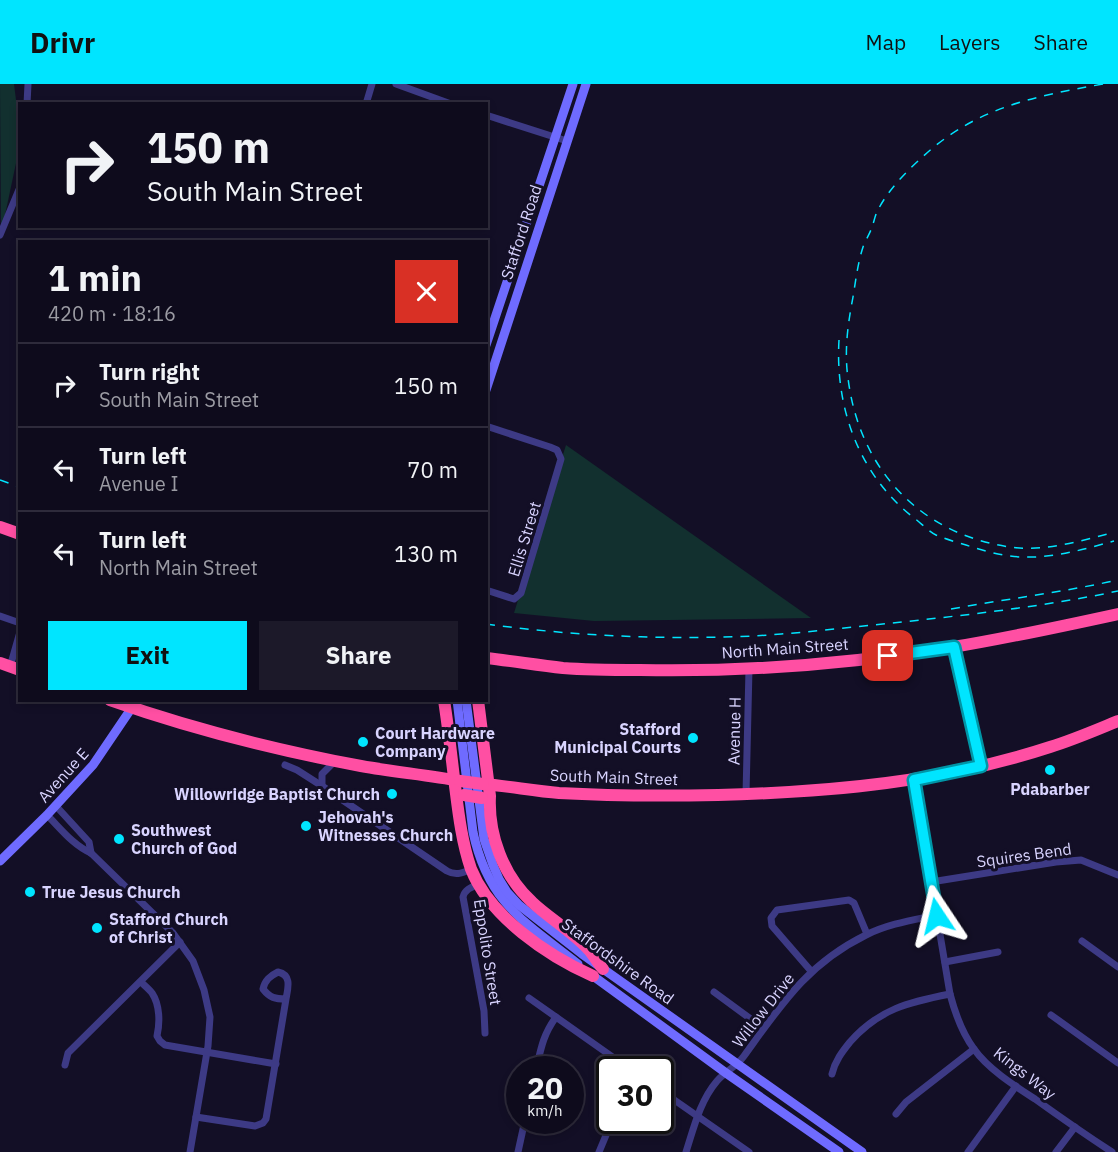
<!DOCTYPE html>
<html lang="en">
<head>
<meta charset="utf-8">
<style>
	:root { --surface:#0e0b1c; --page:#1c1929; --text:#f1f3f6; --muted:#9b9ba3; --line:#2e2b3b; --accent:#00e5ff }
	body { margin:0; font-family:"IBM Plex Sans",sans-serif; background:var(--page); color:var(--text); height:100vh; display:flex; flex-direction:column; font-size:22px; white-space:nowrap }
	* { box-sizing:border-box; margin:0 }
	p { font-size:20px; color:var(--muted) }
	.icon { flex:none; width:33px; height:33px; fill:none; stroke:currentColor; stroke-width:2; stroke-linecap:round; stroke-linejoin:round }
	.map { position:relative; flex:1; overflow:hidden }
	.drawer { position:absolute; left:18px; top:156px; width:470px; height:462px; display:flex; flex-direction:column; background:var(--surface); border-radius:0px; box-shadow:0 3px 9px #0003,0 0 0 2px var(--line) }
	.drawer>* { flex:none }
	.hud { position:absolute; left:18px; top:18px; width:470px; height:126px; border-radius:0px; box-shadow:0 3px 9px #0003,0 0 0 2px var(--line); background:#0e0b1c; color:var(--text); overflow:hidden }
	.speed { position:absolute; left:506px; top:972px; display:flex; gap:12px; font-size:30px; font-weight:700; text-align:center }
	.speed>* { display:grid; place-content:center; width:78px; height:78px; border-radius:50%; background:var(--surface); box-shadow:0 3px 9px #0003,0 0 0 2px var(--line); line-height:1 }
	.speed small { font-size:15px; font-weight:400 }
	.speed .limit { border:3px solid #111; border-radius:9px; background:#fff; color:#111 }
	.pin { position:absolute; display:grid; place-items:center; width:51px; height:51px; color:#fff; margin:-26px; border-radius:12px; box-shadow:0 3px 9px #0006 }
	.me { position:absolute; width:66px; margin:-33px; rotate:350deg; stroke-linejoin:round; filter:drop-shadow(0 0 4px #0008) }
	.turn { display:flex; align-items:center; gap:21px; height:126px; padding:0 30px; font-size:27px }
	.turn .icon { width:78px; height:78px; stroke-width:2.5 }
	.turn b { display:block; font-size:42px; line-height:51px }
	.round { display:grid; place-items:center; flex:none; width:63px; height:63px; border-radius:0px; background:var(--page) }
	.overview { display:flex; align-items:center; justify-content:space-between; height:102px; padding:0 30px }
	h1 { font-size:36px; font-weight:700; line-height:45px }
	.button { display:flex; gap:12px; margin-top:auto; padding:12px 30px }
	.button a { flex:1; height:69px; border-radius:0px; background:var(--accent); color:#111; font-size:24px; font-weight:700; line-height:69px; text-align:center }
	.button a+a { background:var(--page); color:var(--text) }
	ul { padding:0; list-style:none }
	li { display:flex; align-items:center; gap:18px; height:84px; padding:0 30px; border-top:2px solid var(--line) }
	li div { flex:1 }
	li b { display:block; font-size:22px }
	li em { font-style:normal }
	header { display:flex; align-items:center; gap:36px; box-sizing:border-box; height:84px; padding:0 30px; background:var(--accent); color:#111 }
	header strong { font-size:28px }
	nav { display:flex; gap:33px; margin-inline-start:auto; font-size:21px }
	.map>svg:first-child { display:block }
	.green { fill:#12302f }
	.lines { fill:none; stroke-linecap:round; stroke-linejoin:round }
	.street { stroke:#3d3a85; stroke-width:7 }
	.secondary { stroke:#6f6bff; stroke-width:9 }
	.highway { stroke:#ff4fa3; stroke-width:12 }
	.rail { stroke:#00e5ff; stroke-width:1.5; stroke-dasharray:9 8; stroke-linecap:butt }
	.highway-bridge { stroke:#ff4fa3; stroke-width:12 }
	.route-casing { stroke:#0095a6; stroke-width:15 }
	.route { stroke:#00e5ff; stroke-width:10 }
	.poi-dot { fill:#00e5ff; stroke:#130f26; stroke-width:2 }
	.labels { text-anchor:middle; stroke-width:6; stroke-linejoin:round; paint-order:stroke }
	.street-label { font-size:16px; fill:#d9d4ff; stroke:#130f26 }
	.poi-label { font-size:16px; font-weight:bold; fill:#d9d4ff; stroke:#130f26; text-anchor:start }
</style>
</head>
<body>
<header>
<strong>Drivr</strong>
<nav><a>Map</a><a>Layers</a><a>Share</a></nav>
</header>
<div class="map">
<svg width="1118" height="1068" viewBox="0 0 1118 1068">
	<rect width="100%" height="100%" fill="#130f26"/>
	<g class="green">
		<path d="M0,0H14L19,40V65L1,150Z"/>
		<path d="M566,361L811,534L594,537L514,529Z"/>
	</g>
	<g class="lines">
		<g class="street">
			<path d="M396,0L451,20"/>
			<path d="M27,20L28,0"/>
			<path d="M366,20L372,0"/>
			<path d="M486,31L567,57"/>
			<path d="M0,151L20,103"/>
			<path d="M486,342L550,363L557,366L561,375L521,509L514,515L486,506"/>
			<path d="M0,532L20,539"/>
			<path d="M954,563L981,682"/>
			<path d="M10,583L20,548"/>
			<path d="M285,681L297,686L322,702L447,787C456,792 462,789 472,785"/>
			<path d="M914,695L950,910C955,929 962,949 974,965C988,985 1015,1002 1035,1015C1060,1033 1086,1051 1112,1068"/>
			<path d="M322,702V690L335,677"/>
			<path d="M746,710L749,585"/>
			<path d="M56,722L89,758L91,769"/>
			<path d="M47,731C61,745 73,761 91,769L173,849L193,877L204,906L210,933L208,962L190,1068"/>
			<path d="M931,798L1056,778L1081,776L1118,791"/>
			<path d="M479,800C472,803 465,805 463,813L484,927L485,949"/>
			<path d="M1082,857L1118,883"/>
			<path d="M945,878L998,868"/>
			<path d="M811,887L772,842L771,834L777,826L849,816L854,819L867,850"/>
			<path d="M141,898C144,901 149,905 152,909C160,921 160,939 157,952L160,957L165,961L276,980"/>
			<path d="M714,908L763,944"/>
			<path d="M529,914L631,986"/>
			<path d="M1051,931L1118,979"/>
			<path d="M65,981L68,969L180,858"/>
			<path d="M536,986C541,964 543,951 556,933"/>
			<path d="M832,990C835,977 842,968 850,958C879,925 909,918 950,910"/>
			<path d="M660,1006L749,1068"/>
			<path d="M896,1030L906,1018L974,965"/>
			<path d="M196,1033L255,1042L263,1039L266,1035L286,915C288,904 292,891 278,888C270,892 265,896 263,905C270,914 275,915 286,915"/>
			<path d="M518,1068L525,1036"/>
			<path d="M599,1068L609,1044"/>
			<path d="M686,1068C694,1043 700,1017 717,997C725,988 737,982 744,972C781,921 807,880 866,851C888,840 913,836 936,831"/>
			<path d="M968,1068L1016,1002"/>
			<path d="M1056,1068L1075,1043"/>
		</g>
		<g class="secondary">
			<path d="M486,261L573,0"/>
			<path d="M486,306L586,0"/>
			<path d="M457,616L473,748C488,819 525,838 578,880"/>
			<path d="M466,616L484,755L493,781L499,795L507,808L519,821L582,870L862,1068"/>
			<path d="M0,777L47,731L93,681L137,616"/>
			<path d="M589,889L726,989L839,1068"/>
		</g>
		<g class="highway">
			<path d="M0,443L20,450"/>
			<path d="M486,574C512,577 537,581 563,584C588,586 614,586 640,586C745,588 850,580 953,563C1008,554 1063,542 1118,530"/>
			<path d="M0,579L20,586"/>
			<path d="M110,616C192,645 276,666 361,682C394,688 428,691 460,697"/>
			<path d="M444,616C448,642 451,668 454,694C458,725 461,756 471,785C490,833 548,872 593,892"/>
			<path d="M478,616L490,712C488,750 503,792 532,818C550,835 572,847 589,866C594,872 598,879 603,885"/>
			<path d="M483,700C508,702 534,707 559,709C612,712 665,712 718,711C831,708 943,698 1050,663C1073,656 1096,646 1118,637"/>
		</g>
		<g class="rail">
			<path d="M1103,0C1037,12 981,22 928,68C910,84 889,104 878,126C875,131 874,138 872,143C870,149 867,154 864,160C858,177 856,195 853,213C848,239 844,267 848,294C859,384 919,450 1010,463C1045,468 1079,457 1112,449"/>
			<path d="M839,256C835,324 859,391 914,434C921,439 928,447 936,451C945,455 956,458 966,461C984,467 1005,473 1024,473C1055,474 1085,465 1114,457"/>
			<path d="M0,396L20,403"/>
			<path d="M951,525C1007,515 1063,508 1118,496"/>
			<path d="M486,540C574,552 664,556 753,552C803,549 853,543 902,538C975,530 1047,522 1118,507"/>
		</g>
		<g class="highway-bridge">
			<path d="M460,697L483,700"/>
			<path d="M464,711L482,714"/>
		</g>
	</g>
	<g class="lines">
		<defs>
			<path id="route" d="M888,572L954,563L981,682L914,696L937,832"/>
		</defs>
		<use href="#route" class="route-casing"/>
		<use href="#route" class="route"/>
	</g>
	<g class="poi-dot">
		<circle cx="693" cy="654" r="6"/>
		<circle cx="363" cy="658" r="6"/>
		<circle cx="1050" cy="686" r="6"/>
		<circle cx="392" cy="710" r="6"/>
		<circle cx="306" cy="742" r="6"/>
		<circle cx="119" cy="755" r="6"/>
		<circle cx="30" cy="808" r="6"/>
		<circle cx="97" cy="844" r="6"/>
	</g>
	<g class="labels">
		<g class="street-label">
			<text transform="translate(521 148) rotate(-72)" y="6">Stafford Road</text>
			<text transform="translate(524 455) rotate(-73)" y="6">Ellis Street</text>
			<text transform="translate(785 564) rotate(-4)" y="6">North Main Street</text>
			<text transform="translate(734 647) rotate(-89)" y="6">Avenue H</text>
			<text transform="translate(63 691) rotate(-48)" y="6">Avenue E</text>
			<text transform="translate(614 693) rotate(2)" y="6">South Main Street</text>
			<text transform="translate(1024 771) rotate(-8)" y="6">Squires Bend</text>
			<text transform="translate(488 868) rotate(81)" y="6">Eppolito Street</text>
			<text transform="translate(618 877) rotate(36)" y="6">Staffordshire Road</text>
			<text transform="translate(763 926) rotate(-52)" y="6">Willow Drive</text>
			<text transform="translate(1025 989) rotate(38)" y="6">Kings Way</text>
		</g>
		<g class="poi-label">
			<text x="681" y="651" text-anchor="end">Stafford<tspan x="681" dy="18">Municipal Courts</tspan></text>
			<text x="375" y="655">Court Hardware<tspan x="375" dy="18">Company</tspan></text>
			<text x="1050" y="711" text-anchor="middle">Pdabarber</text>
			<text x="380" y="716" text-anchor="end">Willowridge Baptist Church</text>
			<text x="318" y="739">Jehovah's<tspan x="318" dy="18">Witnesses Church</tspan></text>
			<text x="131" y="752">Southwest<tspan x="131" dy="18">Church of God</tspan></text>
			<text x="42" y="814">True Jesus Church</text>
			<text x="109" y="841">Stafford Church<tspan x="109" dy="18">of Christ</tspan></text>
		</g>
	</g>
</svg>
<div class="speed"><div>20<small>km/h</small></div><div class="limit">30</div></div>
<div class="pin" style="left:888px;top:572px;background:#d93025"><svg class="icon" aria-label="arrive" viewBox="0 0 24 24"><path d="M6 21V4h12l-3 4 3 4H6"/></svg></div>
<svg class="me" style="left:937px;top:832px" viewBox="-20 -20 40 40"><path d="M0-17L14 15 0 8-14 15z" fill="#00e5ff" stroke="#fff" stroke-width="4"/></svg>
<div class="hud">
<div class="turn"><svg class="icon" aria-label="right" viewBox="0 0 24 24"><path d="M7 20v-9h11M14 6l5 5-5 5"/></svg><div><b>150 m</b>South Main Street</div></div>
</div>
<section class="drawer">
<div class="overview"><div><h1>1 min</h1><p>420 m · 18:16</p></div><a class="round" style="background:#d93025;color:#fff"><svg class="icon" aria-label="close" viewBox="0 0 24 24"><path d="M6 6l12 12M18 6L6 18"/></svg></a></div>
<ul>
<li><svg class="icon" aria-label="right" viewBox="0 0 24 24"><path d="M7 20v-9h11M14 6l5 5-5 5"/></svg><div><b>Turn right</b><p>South Main Street</p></div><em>150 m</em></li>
<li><svg class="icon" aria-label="left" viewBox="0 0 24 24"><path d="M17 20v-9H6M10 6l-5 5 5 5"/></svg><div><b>Turn left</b><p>Avenue I</p></div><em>70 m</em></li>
<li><svg class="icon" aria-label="left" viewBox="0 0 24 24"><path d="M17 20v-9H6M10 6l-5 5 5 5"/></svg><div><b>Turn left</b><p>North Main Street</p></div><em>130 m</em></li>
</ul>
<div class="button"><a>Exit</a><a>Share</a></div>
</section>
</div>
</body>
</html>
